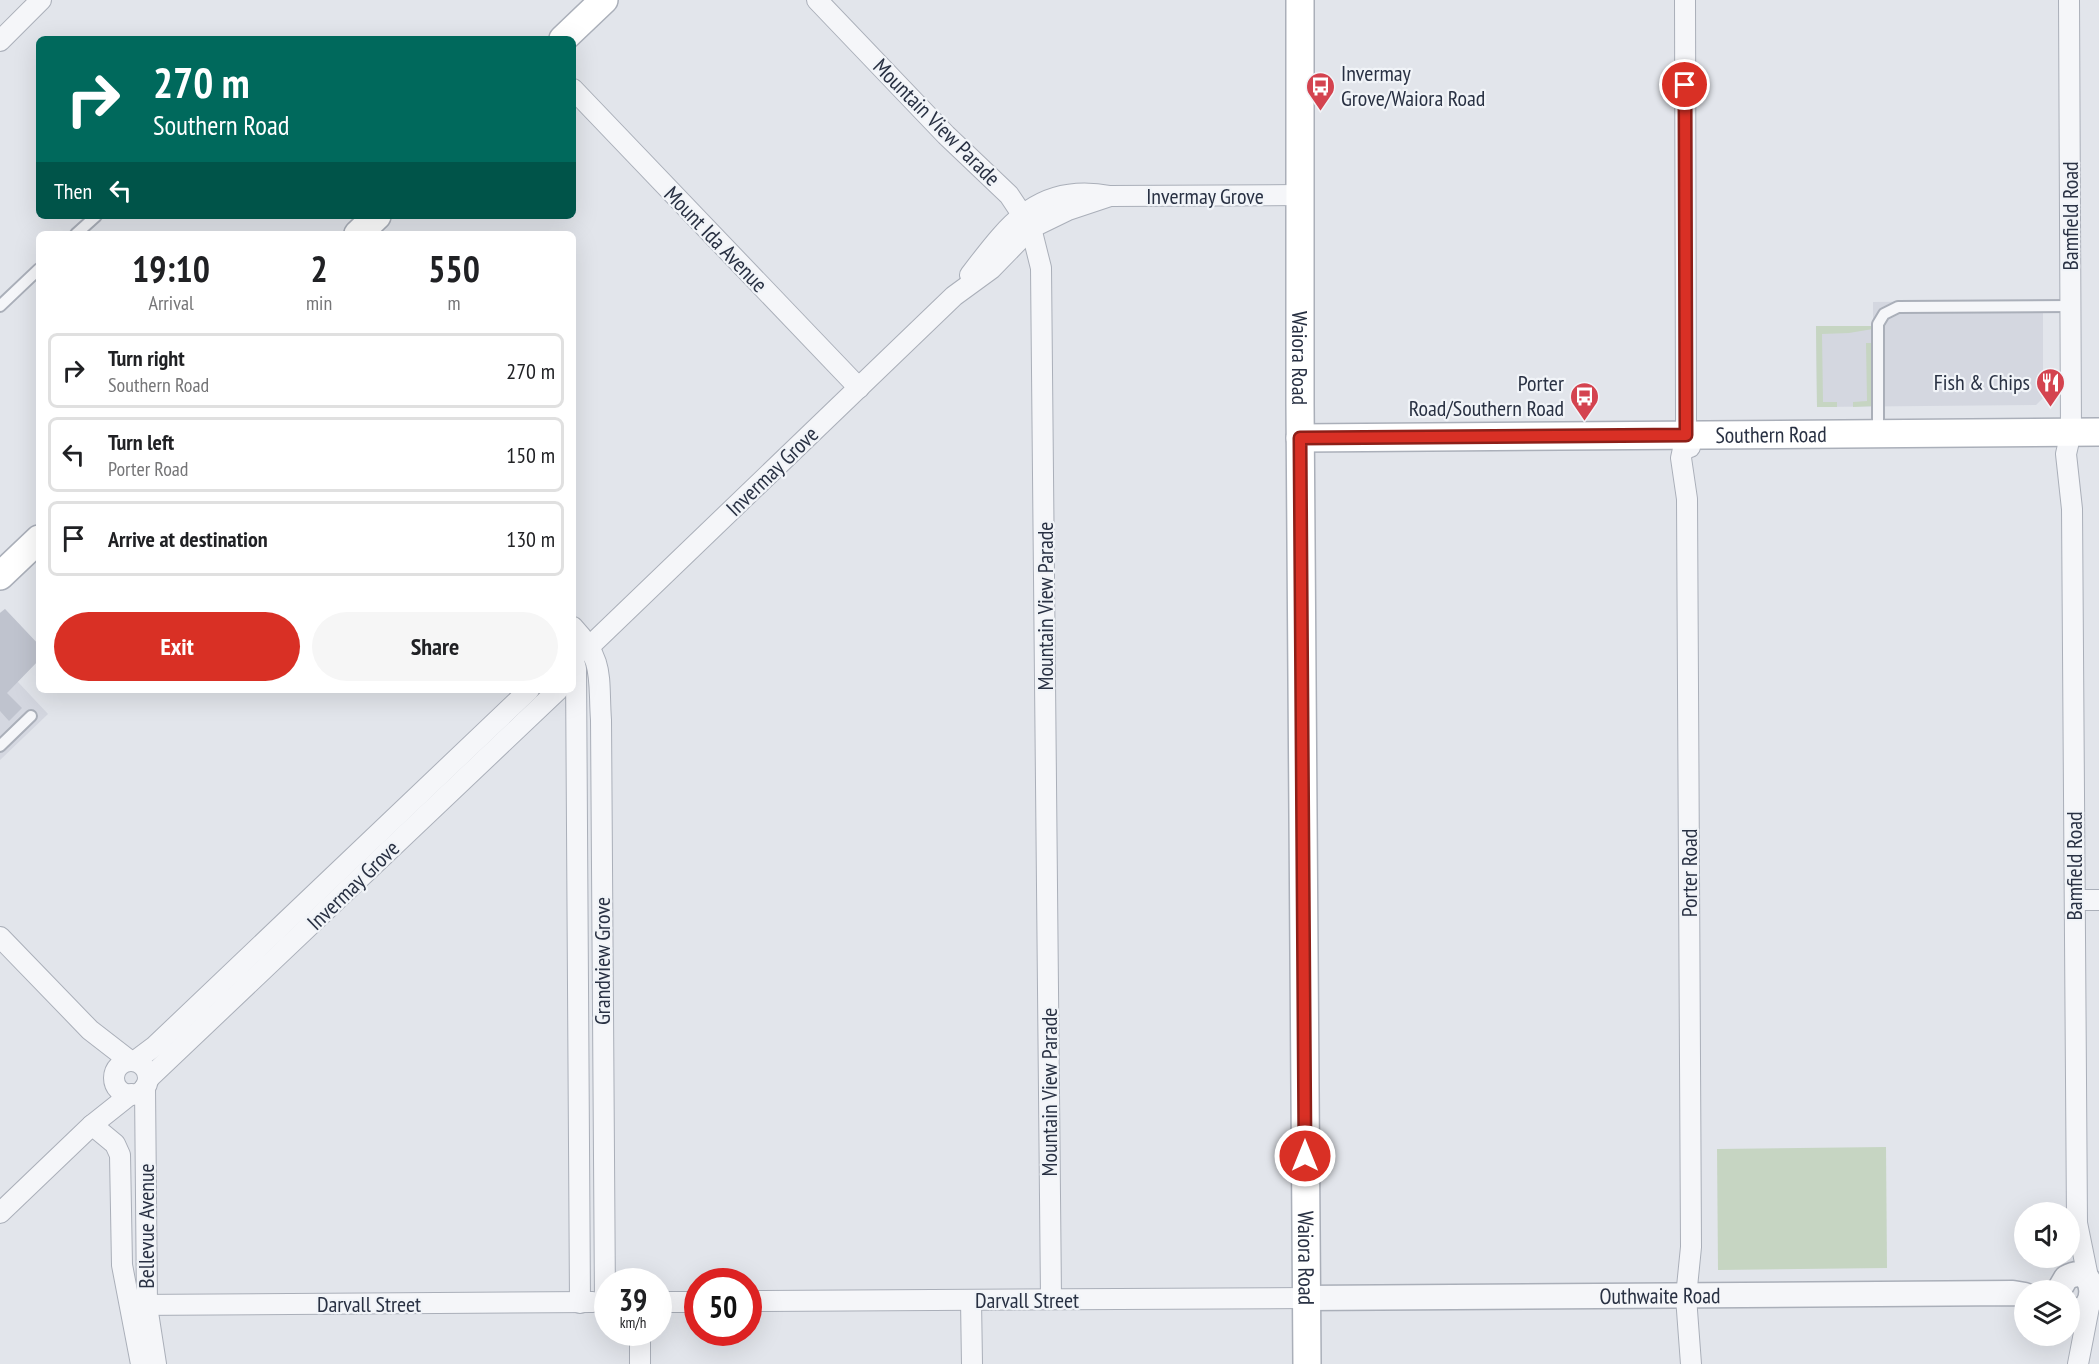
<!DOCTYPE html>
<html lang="en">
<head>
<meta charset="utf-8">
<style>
	:root { --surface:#fff; --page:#f6f6f6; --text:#202124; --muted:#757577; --line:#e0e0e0; --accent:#d93025 }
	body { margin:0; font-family:"PT Sans Narrow",sans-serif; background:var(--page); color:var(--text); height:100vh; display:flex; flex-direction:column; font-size:22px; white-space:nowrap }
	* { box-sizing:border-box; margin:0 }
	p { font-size:20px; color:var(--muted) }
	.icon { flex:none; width:33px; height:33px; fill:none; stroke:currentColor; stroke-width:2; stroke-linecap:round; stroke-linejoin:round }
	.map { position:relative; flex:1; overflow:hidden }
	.details { position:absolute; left:36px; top:231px; width:540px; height:462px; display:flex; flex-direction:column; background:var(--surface); border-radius:9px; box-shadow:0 6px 24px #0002 }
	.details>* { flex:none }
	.banner { position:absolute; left:36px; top:36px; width:540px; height:183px; border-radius:9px; box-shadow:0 6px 24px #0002; background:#00695c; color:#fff; overflow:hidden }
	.controls { position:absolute; left:2014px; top:1202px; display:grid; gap:12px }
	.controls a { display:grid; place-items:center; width:66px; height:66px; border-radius:50%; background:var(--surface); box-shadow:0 6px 24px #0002; font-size:30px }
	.speed { position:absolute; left:594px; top:1268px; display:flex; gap:12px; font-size:30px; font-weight:700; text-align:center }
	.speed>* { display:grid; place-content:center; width:78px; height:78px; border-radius:50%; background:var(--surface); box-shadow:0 6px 24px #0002; line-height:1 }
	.speed small { font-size:15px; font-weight:400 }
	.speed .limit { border:9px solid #d22; background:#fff; color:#111 }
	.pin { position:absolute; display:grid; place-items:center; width:51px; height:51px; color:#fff; margin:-26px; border:3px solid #fff; border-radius:50%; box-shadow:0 2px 6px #0007 }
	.me { position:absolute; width:66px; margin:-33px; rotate:0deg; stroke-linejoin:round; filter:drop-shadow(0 0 4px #0008) }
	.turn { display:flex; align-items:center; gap:21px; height:126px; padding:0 18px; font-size:27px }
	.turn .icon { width:78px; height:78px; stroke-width:2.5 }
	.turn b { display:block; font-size:42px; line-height:51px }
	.then { display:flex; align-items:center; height:57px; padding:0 18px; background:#0003; gap:12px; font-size:22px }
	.eta { display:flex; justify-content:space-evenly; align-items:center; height:102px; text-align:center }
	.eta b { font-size:36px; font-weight:700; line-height:42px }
	.button { display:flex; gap:12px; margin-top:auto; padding:12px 18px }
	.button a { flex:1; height:69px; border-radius:36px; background:var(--accent); color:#fff; font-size:24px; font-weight:700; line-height:69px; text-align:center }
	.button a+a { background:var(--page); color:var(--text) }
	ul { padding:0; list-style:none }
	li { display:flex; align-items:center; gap:18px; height:75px; margin:0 12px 9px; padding:0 6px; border:3px solid var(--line); border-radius:9px }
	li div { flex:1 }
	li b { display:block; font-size:22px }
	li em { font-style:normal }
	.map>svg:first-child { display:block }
	.built { fill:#d4d7e0 }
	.green { fill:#c6d5c2 }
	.building { fill:#bfc3ce }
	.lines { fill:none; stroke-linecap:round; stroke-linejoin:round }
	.service-casing { stroke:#aaafb9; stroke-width:14 }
	.minor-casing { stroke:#aaafb9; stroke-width:22 }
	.tertiary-casing { stroke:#aaafb9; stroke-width:27 }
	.secondary-casing { stroke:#aaafb9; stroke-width:30 }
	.service { stroke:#f5f6f9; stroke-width:10 }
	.minor { stroke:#f5f6f9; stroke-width:20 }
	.tertiary { stroke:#f5f6f9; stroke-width:24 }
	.secondary { stroke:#fff; stroke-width:27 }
	.route-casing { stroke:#8d1f18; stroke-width:15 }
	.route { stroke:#d93025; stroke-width:10 }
	.labels { text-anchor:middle; stroke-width:4.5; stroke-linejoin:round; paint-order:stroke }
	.poi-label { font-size:22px; fill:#293143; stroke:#f1f4f8; text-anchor:end }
	.street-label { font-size:22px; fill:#293143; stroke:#f1f4f8 }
</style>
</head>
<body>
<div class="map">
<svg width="2099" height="1364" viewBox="0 0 2099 1364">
	<rect width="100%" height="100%" fill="#e2e5eb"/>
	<g class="built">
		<path d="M2043,300V398L2036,405L1817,407L1816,326H1873V302Z"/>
		<path d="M5,609L39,645V660L17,681L48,714L0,760V613Z"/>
	</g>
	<g class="green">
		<path d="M1816,326H1873V329L1849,333L1822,334L1823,402H1837V407H1817Z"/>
		<path d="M1866,343H1873L1874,406L1853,407V402L1867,401Z"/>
		<path d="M1886,1147L1887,1268L1718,1270L1717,1149Z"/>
	</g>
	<path class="building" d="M5,609L39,645V660L7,693L22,708L9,721L0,711V613Z"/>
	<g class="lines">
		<defs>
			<g id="service">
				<path d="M76,234L96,216"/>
				<path d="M0,306L39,269"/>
				<path d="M1878,433V324L1884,314L1898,307L2071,306"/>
				<path d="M0,746L31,716"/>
			</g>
			<g id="minor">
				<path d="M817,0L946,135L1009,195L1031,228L1041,268L1051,1299"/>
				<path d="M1685,0L1686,411V435L1690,447"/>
				<path d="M2069,0L2071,432L2066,454L2072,509L2077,1223L2088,1277"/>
				<path d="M0,41L41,0"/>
				<path d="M573,89L859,388"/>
				<path d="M970,275C1009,224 1039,182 1110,196L1300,195"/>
				<path d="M1686,435L1681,458L1687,499L1691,1247L1686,1297L1691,1364"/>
				<path d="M573,627C605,661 598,677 601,720L605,1302"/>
				<path d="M573,656L590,646L954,296L991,269L1031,228L1068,210L1110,196"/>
				<path d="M573,657L576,669L580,1303"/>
				<path d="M2075,900H2099"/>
				<path d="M0,937L90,1030L130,1061"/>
				<path d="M135,1061L155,1046L529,690"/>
				<circle cx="131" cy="1078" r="17"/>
				<path d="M148,1079L558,690"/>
				<path d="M145,1087L147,1306L156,1364"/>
				<path d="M92,1125L115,1144L120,1155L122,1265L141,1364"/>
				<path d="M0,1213L92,1125L131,1094"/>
				<path d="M971,1300L972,1364"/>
				<path d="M748,1301L1306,1298"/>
				<path d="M658,1302H698"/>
				<path d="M131,1305L593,1302"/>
				<path d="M640,1332V1364"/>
				<path d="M2078,1364L2089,1307"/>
			</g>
			<g id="tertiary">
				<path d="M2059,1290L2066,1278C2099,1259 2099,1320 2070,1309"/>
				<path id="s1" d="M1306,1298L2013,1293L2025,1295"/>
			</g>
			<g id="secondary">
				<path id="s2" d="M1300,0V404L1307,1364"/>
				<path d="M563,39L604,0"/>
				<path d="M358,234L377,216"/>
				<path id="s3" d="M1300,438L2099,432"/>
				<path d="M0,576L39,539"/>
			</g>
		</defs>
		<use href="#service" class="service-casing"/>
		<use href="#minor" class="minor-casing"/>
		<use href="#tertiary" class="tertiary-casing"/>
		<use href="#secondary" class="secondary-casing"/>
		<use href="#service" class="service"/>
		<use href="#minor" class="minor"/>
		<use href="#tertiary" class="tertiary"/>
		<use href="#secondary" class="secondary"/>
	</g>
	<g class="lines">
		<defs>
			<path id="route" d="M1305,1156L1300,438L1686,435L1685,85"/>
		</defs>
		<use href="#route" class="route-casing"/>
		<use href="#route" class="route"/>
	</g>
	<defs>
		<symbol id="bus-pin" viewBox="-11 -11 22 30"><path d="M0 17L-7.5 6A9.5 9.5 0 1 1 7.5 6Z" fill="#d4434f" stroke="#f1f4f8"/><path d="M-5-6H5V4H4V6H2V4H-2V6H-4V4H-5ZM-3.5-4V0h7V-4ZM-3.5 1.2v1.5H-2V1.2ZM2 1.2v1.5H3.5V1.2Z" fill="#fff"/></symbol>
		<symbol id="restaurant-pin" viewBox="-11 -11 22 30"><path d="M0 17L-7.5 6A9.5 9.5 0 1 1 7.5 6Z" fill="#d4434f" stroke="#f1f4f8"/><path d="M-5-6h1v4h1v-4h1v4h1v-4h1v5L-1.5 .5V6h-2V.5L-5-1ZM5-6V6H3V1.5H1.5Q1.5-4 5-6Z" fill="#fff"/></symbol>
	</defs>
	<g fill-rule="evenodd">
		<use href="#bus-pin" x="1304" y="70" width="33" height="45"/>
		<use href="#restaurant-pin" x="2034" y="366" width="33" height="45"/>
		<use href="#bus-pin" x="1568" y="380" width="33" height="45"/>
	</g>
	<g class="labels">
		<g class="poi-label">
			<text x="1341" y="81" text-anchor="start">Invermay<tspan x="1341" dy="25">Grove/Waiora Road</tspan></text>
			<text x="2030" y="390">Fish &amp; Chips</text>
			<text x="1564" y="391">Porter<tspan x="1564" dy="25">Road/Southern Road</tspan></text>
		</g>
		<g class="street-label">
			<text transform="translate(937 122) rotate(45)" y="8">Mountain View Parade</text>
			<text x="1205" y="204">Invermay Grove</text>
			<text transform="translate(2070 216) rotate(-90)" y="8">Bamfield Road</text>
			<text transform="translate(716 239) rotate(46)" y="8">Mount Ida Avenue</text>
			<text dy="8" stroke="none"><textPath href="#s2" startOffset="358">Waiora Road</textPath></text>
			<text dy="8" stroke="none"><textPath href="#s3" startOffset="471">Southern Road</textPath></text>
			<text transform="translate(772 471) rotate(-44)" y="8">Invermay Grove</text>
			<text transform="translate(1045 606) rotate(-90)" y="8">Mountain View Parade</text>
			<text transform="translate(2074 866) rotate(-90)" y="8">Bamfield Road</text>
			<text transform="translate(1689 873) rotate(-90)" y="8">Porter Road</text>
			<text transform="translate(353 885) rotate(-44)" y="8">Invermay Grove</text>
			<text transform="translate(602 961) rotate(-90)" y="8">Grandview Grove</text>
			<text transform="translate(1049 1092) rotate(-90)" y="8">Mountain View Parade</text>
			<text transform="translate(146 1226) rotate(-90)" y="8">Bellevue Avenue</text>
			<text dy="8" stroke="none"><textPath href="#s2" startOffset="1258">Waiora Road</textPath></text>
			<text dy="8" stroke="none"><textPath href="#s1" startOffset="354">Outhwaite Road</textPath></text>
			<text x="1027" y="1308">Darvall Street</text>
			<text x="369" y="1312">Darvall Street</text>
		</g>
	</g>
</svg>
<div class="controls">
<a><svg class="icon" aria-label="sound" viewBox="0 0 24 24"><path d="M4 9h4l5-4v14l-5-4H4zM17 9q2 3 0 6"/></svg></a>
<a><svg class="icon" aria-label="layers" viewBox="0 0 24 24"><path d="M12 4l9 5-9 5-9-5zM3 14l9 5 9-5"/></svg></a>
</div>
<div class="speed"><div>39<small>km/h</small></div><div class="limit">50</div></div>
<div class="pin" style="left:1685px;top:85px;background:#d93025"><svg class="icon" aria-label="arrive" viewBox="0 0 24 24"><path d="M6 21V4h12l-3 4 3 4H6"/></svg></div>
<svg class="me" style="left:1305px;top:1156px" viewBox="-20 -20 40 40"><circle r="17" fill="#d93025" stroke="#fff" stroke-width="3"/><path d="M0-11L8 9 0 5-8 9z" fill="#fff"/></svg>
<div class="banner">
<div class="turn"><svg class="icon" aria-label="right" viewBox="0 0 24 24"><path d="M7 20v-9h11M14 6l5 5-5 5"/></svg><div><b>270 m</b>Southern Road</div></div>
<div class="then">Then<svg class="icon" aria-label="left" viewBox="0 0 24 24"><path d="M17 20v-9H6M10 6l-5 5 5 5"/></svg></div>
</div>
<section class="details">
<div class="eta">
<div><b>19:10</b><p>Arrival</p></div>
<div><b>2</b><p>min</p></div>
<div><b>550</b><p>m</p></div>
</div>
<ul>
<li><svg class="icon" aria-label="right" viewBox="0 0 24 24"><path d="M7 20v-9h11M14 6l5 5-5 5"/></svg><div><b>Turn right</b><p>Southern Road</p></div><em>270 m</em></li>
<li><svg class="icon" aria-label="left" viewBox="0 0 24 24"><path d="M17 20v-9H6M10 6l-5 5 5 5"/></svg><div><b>Turn left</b><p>Porter Road</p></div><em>150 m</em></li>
<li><svg class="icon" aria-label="arrive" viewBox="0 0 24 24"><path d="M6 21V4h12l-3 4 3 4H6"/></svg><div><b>Arrive at destination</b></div><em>130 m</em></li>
</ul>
<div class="button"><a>Exit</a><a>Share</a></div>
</section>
</div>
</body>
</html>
